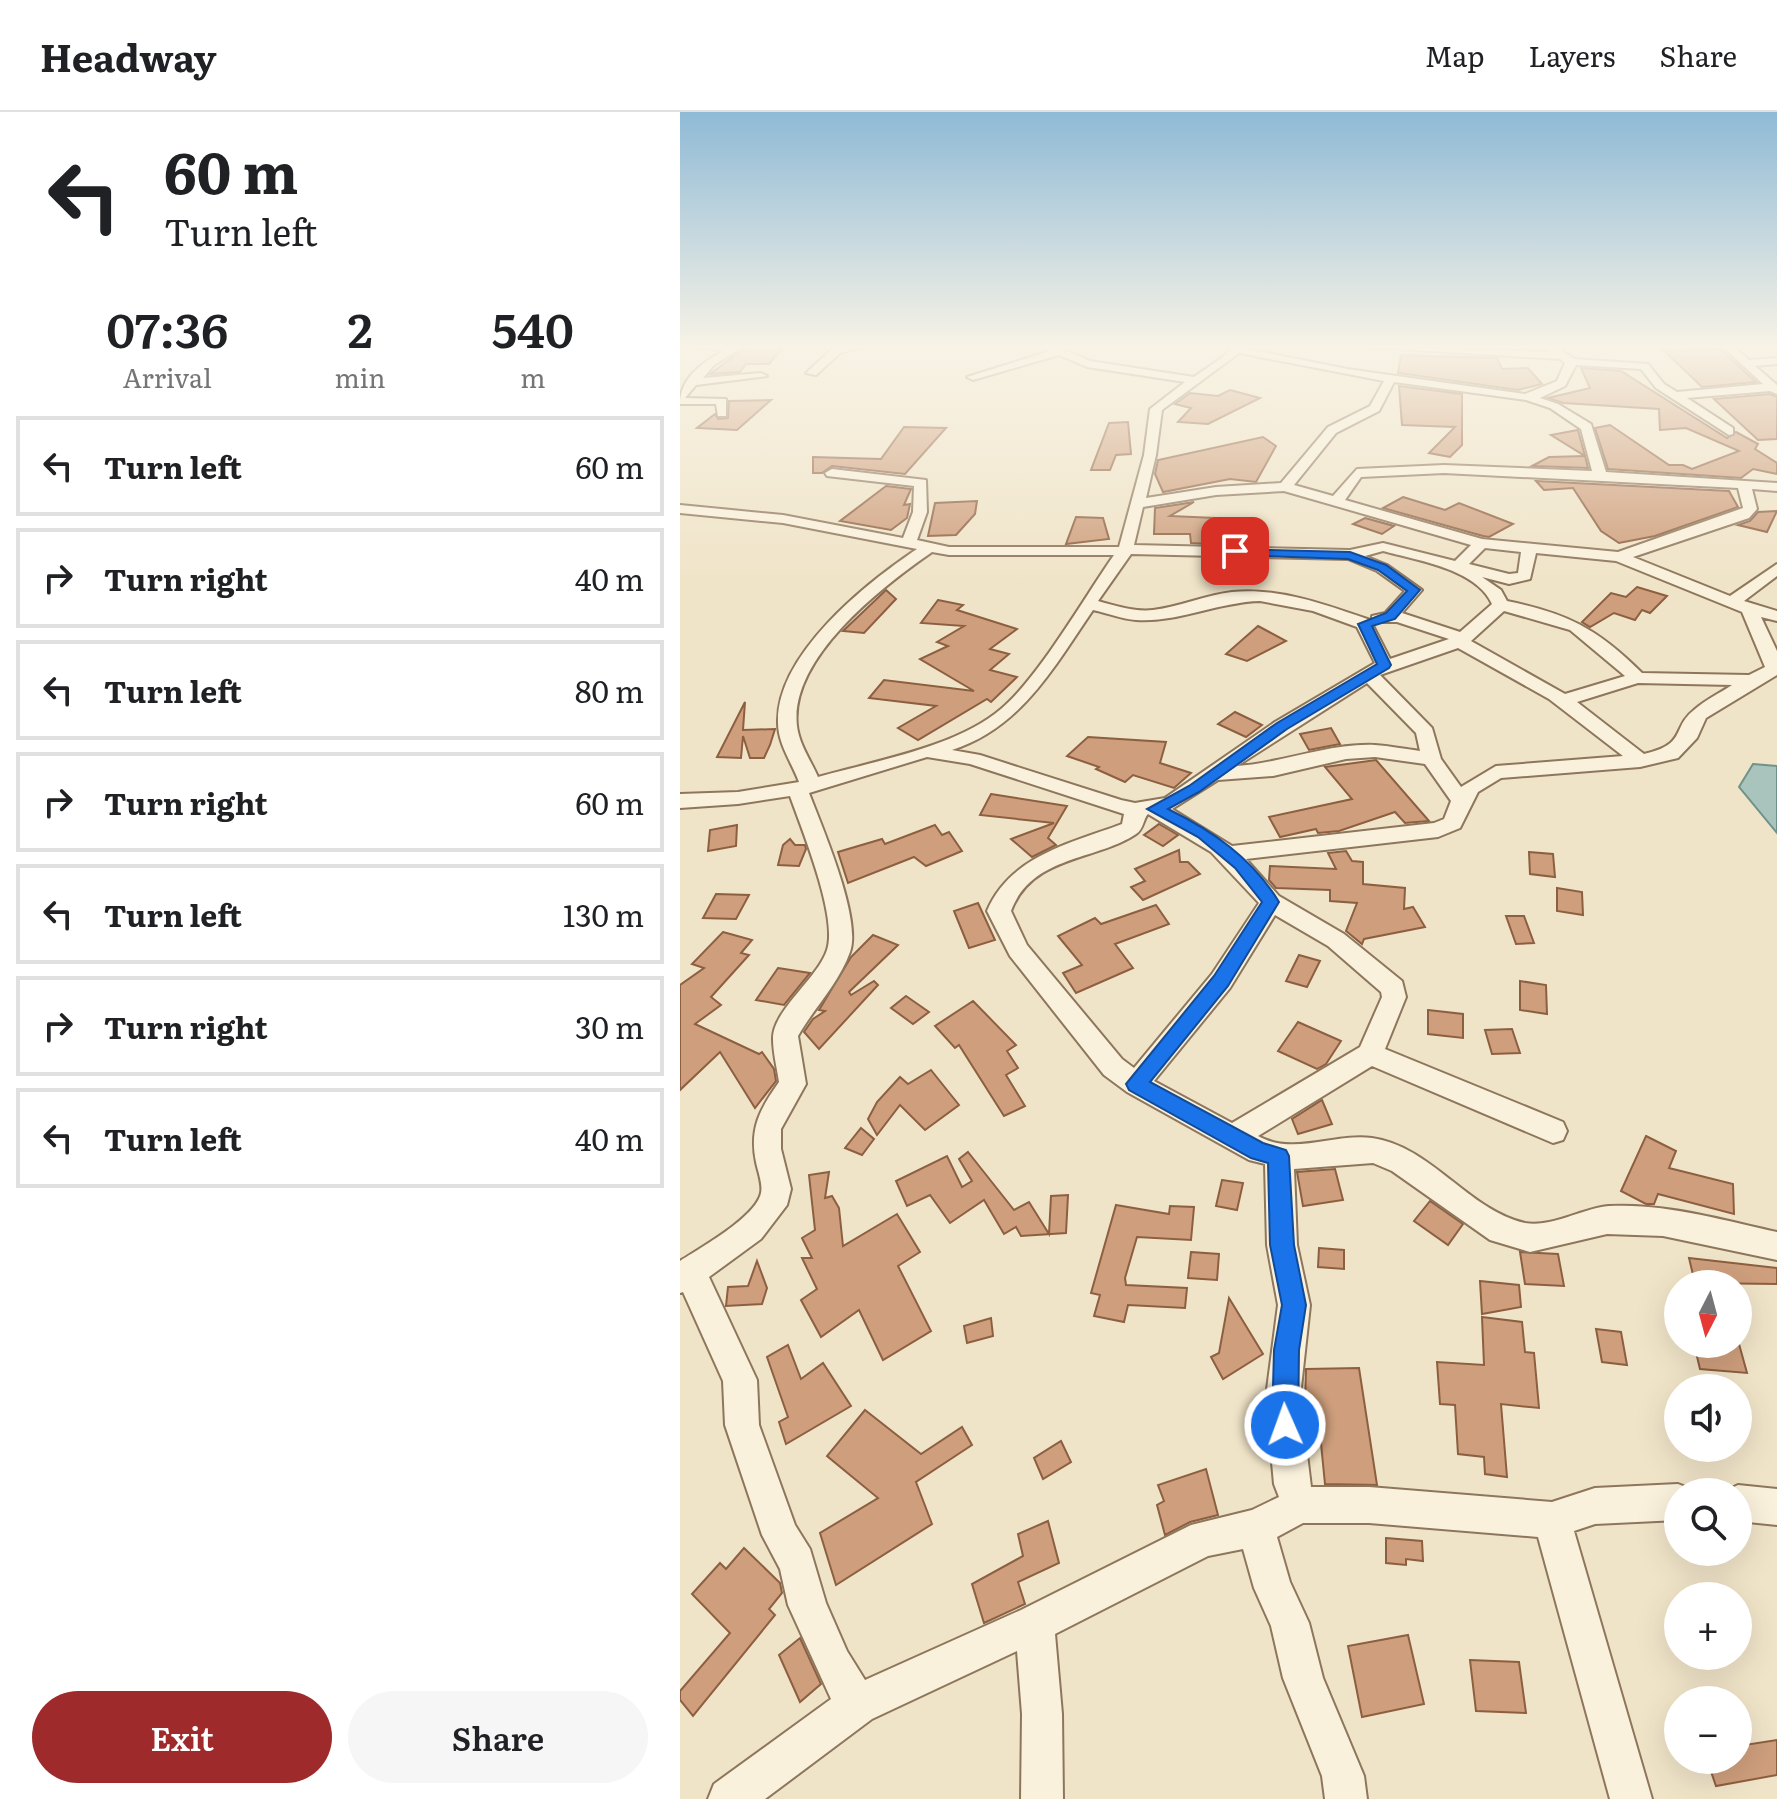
<!DOCTYPE html>
<html lang="en">
<head>
<meta charset="utf-8">
<style>
	:root { --surface:#fff; --page:#f6f6f6; --text:#202124; --muted:#757577; --line:#e0e0e0; --accent:#9e2a2b }
	body { margin:0; font-family:Literata,serif; background:var(--page); color:var(--text); height:100vh; display:flex; flex-direction:column; font-size:30px; white-space:nowrap }
	* { box-sizing:border-box; margin:0 }
	p { font-size:26px; color:var(--muted) }
	.icon { flex:none; width:44px; height:44px; fill:none; stroke:currentColor; stroke-width:2; stroke-linecap:round; stroke-linejoin:round }
	.map { position:relative; flex:1; overflow:hidden }
	.side { display:flex; flex-direction:column; background:var(--surface); width:680px }
	.side>* { flex:none }
	.hud { background:#fff; color:var(--text); overflow:hidden }
	.needle { width:52px; rotate:186deg }
	.tools { position:absolute; left:984px; top:1158px; display:grid; gap:16px }
	.tools a { display:grid; place-items:center; width:88px; height:88px; border-radius:50%; background:var(--surface); box-shadow:0 8px 32px #0002; font-size:40px }
	.pin { position:absolute; display:grid; place-items:center; width:68px; height:68px; color:#fff; margin:-34px; border-radius:16px; box-shadow:0 4px 12px #0006 }
	.me { position:absolute; width:88px; margin:-44px; rotate:358deg; stroke-linejoin:round; filter:drop-shadow(0 0 6px #0008) }
	.turn { display:flex; align-items:center; gap:28px; height:168px; padding:0 32px; font-size:36px }
	.turn .icon { width:104px; height:104px; stroke-width:2.5 }
	.turn b { display:block; font-size:56px; line-height:68px }
	.eta { display:flex; justify-content:space-evenly; align-items:center; height:136px; text-align:center }
	.eta b { font-size:48px; font-weight:600; line-height:56px }
	.button { display:flex; gap:16px; margin-top:auto; padding:16px 32px }
	.button a { flex:1; height:92px; border-radius:48px; background:var(--accent); color:#fff; font-size:32px; font-weight:600; line-height:92px; text-align:center }
	.button a+a { background:var(--page); color:var(--text) }
	ul { padding:0; list-style:none }
	li { display:flex; align-items:center; gap:24px; height:100px; margin:0 16px 12px; padding:0 16px; border:4px solid var(--line); border-radius:0px }
	li div { flex:1 }
	li b { display:block; font-size:30px }
	li em { font-style:normal }
	header { display:flex; align-items:center; gap:48px; box-sizing:border-box; height:112px; padding:0 40px; background:var(--surface); border-bottom:2px solid var(--line) }
	header strong { font-size:38px }
	nav { display:flex; gap:44px; margin-inline-start:auto; font-size:28px }
	main { display:flex; flex:1; min-height:0 }
	.map>svg:first-child { display:block }
	.water { fill:#a9c4bc; stroke:#6f938a; stroke-width:2 }
	.building { fill:#cf9f7d; stroke:#8d5f41; stroke-width:2 }
	.lines { fill:none; stroke-linecap:round; stroke-linejoin:round }
	.minor-casing { stroke:#8d765c; stroke-width:4 }
	.minor { fill:#faf1dc; fill-rule:evenodd }
	.route { fill:#1a73e8; stroke:#114b97; stroke-width:2 }
</style>
</head>
<body>
<header>
<strong>Headway</strong>
<nav><a>Map</a><a>Layers</a><a>Share</a></nav>
</header>
<main>
<section class="side">
<div class="hud">
<div class="turn"><svg class="icon" aria-label="left" viewBox="0 0 24 24"><path d="M17 20v-9H6M10 6l-5 5 5 5"/></svg><div><b>60 m</b>Turn left</div></div>
</div>
<div class="eta">
<div><b>07:36</b><p>Arrival</p></div>
<div><b>2</b><p>min</p></div>
<div><b>540</b><p>m</p></div>
</div>
<ul>
<li><svg class="icon" aria-label="left" viewBox="0 0 24 24"><path d="M17 20v-9H6M10 6l-5 5 5 5"/></svg><div><b>Turn left</b></div><em>60 m</em></li>
<li><svg class="icon" aria-label="right" viewBox="0 0 24 24"><path d="M7 20v-9h11M14 6l5 5-5 5"/></svg><div><b>Turn right</b></div><em>40 m</em></li>
<li><svg class="icon" aria-label="left" viewBox="0 0 24 24"><path d="M17 20v-9H6M10 6l-5 5 5 5"/></svg><div><b>Turn left</b></div><em>80 m</em></li>
<li><svg class="icon" aria-label="right" viewBox="0 0 24 24"><path d="M7 20v-9h11M14 6l5 5-5 5"/></svg><div><b>Turn right</b></div><em>60 m</em></li>
<li><svg class="icon" aria-label="left" viewBox="0 0 24 24"><path d="M17 20v-9H6M10 6l-5 5 5 5"/></svg><div><b>Turn left</b></div><em>130 m</em></li>
<li><svg class="icon" aria-label="right" viewBox="0 0 24 24"><path d="M7 20v-9h11M14 6l5 5-5 5"/></svg><div><b>Turn right</b></div><em>30 m</em></li>
<li><svg class="icon" aria-label="left" viewBox="0 0 24 24"><path d="M17 20v-9H6M10 6l-5 5 5 5"/></svg><div><b>Turn left</b></div><em>40 m</em></li>
</ul>
<div class="button"><a>Exit</a><a>Share</a></div>
</section>
<div class="map">
<svg width="1097" height="1687" viewBox="0 0 1097 1687">
	<rect width="100%" height="100%" fill="#f0e4c8"/>
	<path class="water" d="M1073,652L1097,654V721L1059,675Z"/>
	<g class="building">
		<path d="M69,233H105L89,252H66L60,260L30,262Z"/>
		<path d="M978,233L1040,237L1076,270L1022,275Z"/>
		<path d="M721,243L817,246L822,257L848,256L862,272L838,278L718,261Z"/>
		<path d="M901,256L941,259L1047,326L1056,320L1078,332L1075,337L1097,351V362L1073,357L1061,366L928,357L915,316L930,313L989,353H1003L1012,357L1059,339L1006,316L980,318L979,297L883,291L868,286L910,276Z"/>
		<path d="M719,274L782,282V333L770,345L749,341L775,315L722,313Z"/>
		<path d="M550,278L580,286L528,312L498,310L511,296L495,292L510,281L538,284Z"/>
		<path d="M1090,282L1097,285V327L1078,328L1034,287Z"/>
		<path d="M91,288L57,318L17,316L35,302L38,307L48,306L49,289Z"/>
		<path d="M448,310L451,342L436,343L430,358H411L429,311Z"/>
		<path d="M224,315L266,316L225,362L152,354L142,361H133V345L201,347Z"/>
		<path d="M898,318L905,344L871,323Z"/>
		<path d="M583,325L596,334L576,370L550,367L483,380L475,362L478,348Z"/>
		<path d="M905,344L908,356L852,354L869,345Z"/>
		<path d="M856,369L1049,379L1058,395L975,424L939,431L921,419L893,376L864,378Z"/>
		<path d="M206,374L231,377L224,393L230,392L227,406L211,418L160,409Z"/>
		<path d="M723,385L765,398L779,391L833,412L809,425L803,424L703,396Z"/>
		<path d="M297,389L295,402L276,423L248,424L255,391Z"/>
		<path d="M514,390L490,404L535,406L528,432L511,431L510,422H474L475,396Z"/>
		<path d="M1097,399L1087,420L1058,413L1070,409L1078,400Z"/>
		<path d="M396,405L423,406L429,427L386,432Z"/>
		<path d="M685,406L714,414L702,422L673,412Z"/>
		<path d="M957,475L987,484L970,501L962,498L955,508L934,501L910,515L902,510L931,481L946,485Z"/>
		<path d="M206,478L216,487L184,521L163,519Z"/>
		<path d="M258,488L283,493L277,498L337,517L310,537L329,542L310,558L337,565L311,590L307,587L238,628L218,616L256,594L189,586L204,568L294,579L240,547L268,534L257,530L284,514L241,511Z"/>
		<path d="M578,514L606,529L567,549L546,542Z"/>
		<path d="M65,590L63,618L95,617L90,633L84,646H70L63,624L61,646L37,645Z"/>
		<path d="M555,600L582,613L566,625L538,612Z"/>
		<path d="M651,616L660,632L629,638L620,622Z"/>
		<path d="M408,625L486,630L480,651L511,661L494,676L453,663L445,670L416,657L419,655L387,644Z"/>
		<path d="M696,648L749,709L725,711L715,700L659,719L638,721L636,717L600,725L589,705L672,687L645,655Z"/>
		<path d="M311,682L387,694L368,726L376,733L352,745L331,727L374,711L300,703Z"/>
		<path d="M479,712L498,723L483,734L464,723Z"/>
		<path d="M57,713L56,734L28,739L30,718Z"/>
		<path d="M255,713L262,723L269,720L282,739L246,754L234,745L168,771L158,740L202,727L205,732Z"/>
		<path d="M110,727L115,733H125L126,737L119,754L98,753L103,733Z"/>
		<path d="M499,738L500,750H508L520,762L463,788L451,775L465,769L455,757Z"/>
		<path d="M666,739L672,749L683,750V772L725,776L724,797L733,795L745,815L684,827L682,832L666,819L677,791L650,789V778L596,776L589,768L590,754L656,757L648,741Z"/>
		<path d="M849,740L873,742L875,765L850,762Z"/>
		<path d="M877,776L902,780L903,803L877,799Z"/>
		<path d="M36,782L69,783L56,807L23,806Z"/>
		<path d="M298,791L315,828L289,836L274,799Z"/>
		<path d="M476,793L489,812L435,832L453,856L396,881L383,861L402,853L378,824L415,806L421,812Z"/>
		<path d="M826,804H844L854,831L836,832Z"/>
		<path d="M43,820L72,828L61,841L69,843L31,885L41,893L15,912L79,942L82,940L94,957L96,969L75,996L40,940L0,978V873L24,856L12,852Z"/>
		<path d="M193,823L218,833L169,880L171,883L194,869L198,873L139,937L124,920L133,907L145,899L139,898L171,845Z"/>
		<path d="M619,843L640,849L627,875L606,869Z"/>
		<path d="M98,856L130,861L104,893L76,888Z"/>
		<path d="M840,869L866,873L867,902L840,898Z"/>
		<path d="M226,884L249,900L233,912L211,896Z"/>
		<path d="M293,889L336,933L327,939L338,956L326,963L345,994L324,1004L279,933L275,936L255,914Z"/>
		<path d="M748,898L783,902V926L748,922Z"/>
		<path d="M618,910L661,929L646,952L637,957L598,939Z"/>
		<path d="M832,917L840,941L812,942L805,918Z"/>
		<path d="M251,958L279,993L245,1018L220,993L197,1023L188,1007L197,990L220,965L228,972Z"/>
		<path d="M642,988L652,1012L618,1022L612,1007Z"/>
		<path d="M181,1016L194,1027L182,1043L165,1036Z"/>
		<path d="M966,1024L996,1039L989,1056L1053,1072L1054,1102L978,1082L974,1092H966L941,1079Z"/>
		<path d="M288,1040L334,1098L349,1090L369,1122L371,1084L388,1083L386,1121L341,1124L336,1115L324,1122L304,1088L270,1111L250,1083L227,1094L216,1069L267,1044L282,1075L292,1069L279,1047Z"/>
		<path d="M655,1057L663,1088L623,1094L617,1060Z"/>
		<path d="M149,1060L145,1086L152,1084L159,1096L163,1134L217,1102L240,1140L218,1154L251,1219L203,1248L179,1198L141,1225L121,1188L137,1177L122,1146H132L122,1126L135,1118L129,1063Z"/>
		<path d="M542,1068L563,1071L557,1098L536,1094Z"/>
		<path d="M750,1089L783,1112L768,1133L734,1109Z"/>
		<path d="M436,1093L489,1102L490,1094L514,1095L511,1128L457,1125L445,1166L446,1173L507,1176L505,1196L448,1193L444,1210L414,1204L420,1183L411,1181Z"/>
		<path d="M639,1136L664,1138V1157L638,1155Z"/>
		<path d="M511,1140L539,1142L537,1168L508,1166Z"/>
		<path d="M840,1140L878,1142L884,1174L845,1172Z"/>
		<path d="M1009,1146L1097,1156V1172L1015,1171Z"/>
		<path d="M77,1149L87,1176L82,1192L46,1194L48,1175L68,1174Z"/>
		<path d="M800,1169L839,1173L841,1195L802,1202Z"/>
		<path d="M549,1186L583,1242L543,1267L531,1245L539,1241Z"/>
		<path d="M802,1205L842,1210L845,1240L854,1241L859,1296L821,1292L827,1365L805,1362L804,1345L778,1342L775,1293L760,1292L757,1250L804,1253Z"/>
		<path d="M311,1206L313,1224L287,1231L284,1214Z"/>
		<path d="M916,1217L941,1220L947,1253L922,1250Z"/>
		<path d="M1014,1232H1059L1067,1261L1020,1257Z"/>
		<path d="M108,1233L121,1267L143,1251L171,1294L106,1332L99,1310L108,1305L87,1245Z"/>
		<path d="M679,1256L697,1373L645,1372L637,1291H625L626,1257Z"/>
		<path d="M185,1298L241,1342L282,1315L292,1333L236,1370L252,1412L156,1473L140,1421L198,1386L147,1344Z"/>
		<path d="M381,1329L391,1350L363,1367L354,1346Z"/>
		<path d="M526,1357L538,1403L510,1410L485,1423L477,1393L484,1389L478,1373Z"/>
		<path d="M368,1409L379,1451L338,1470L345,1492L304,1511L292,1472L343,1444L338,1422Z"/>
		<path d="M706,1426L742,1429L743,1449L726,1447V1453L706,1451Z"/>
		<path d="M64,1436L100,1471L102,1481L89,1497L95,1503L13,1604L0,1588V1579L50,1521L12,1482L40,1451L46,1457Z"/>
		<path d="M728,1523L744,1592L682,1605L668,1534Z"/>
		<path d="M120,1526L141,1572L120,1590L99,1543Z"/>
		<path d="M790,1548L839,1550L846,1601L796,1599Z"/>
		<path d="M1097,1628V1663L1036,1674L1027,1648H1058V1634Z"/>
	</g>
	<g class="lines">
		<defs>
			<g id="minor">
				<path d="M5,233H66L34,253L23,266L81,261L87,264L16,273L5,286L46,287V304H38L36,292H0C0,267 20,252 43,239Z"/>
				<path d="M170,233H189L160,241L136,263L126,261L152,237Z"/>
				<path d="M360,233H373L410,249L514,265L543,245L554,233H564L563,236L667,257L845,282L877,269L885,251L880,247L672,234L871,240L863,233H874L894,247L968,252L984,272L997,280L1083,272L1041,233H1052L1069,248L1097,246V252L1075,254L1097,273V282L1090,279L1007,286L1053,316V322L1049,323L976,276L961,257L896,253L885,274L860,286L878,292L911,312L926,360L1097,371V379L1072,377L1077,397L1069,406L953,445L1050,484L1097,452V464L1064,489L1097,499V509L1081,505L1097,539V563L1026,606L1017,626L998,646L960,655L821,666L798,680L780,716L758,725L566,747L599,784L664,822L722,869L726,885L705,937L883,1010L887,1019L883,1028L873,1031L692,954L578,1024C614,1044 654,1021 692,1026C751,1034 788,1098 845,1111C871,1116 903,1096 929,1094C985,1091 1042,1108 1097,1120V1148L983,1124L927,1122L850,1140L810,1128L712,1059L693,1051L614,1057L617,1133L630,1193L620,1285L631,1375H689L872,1390L915,1376L998,1372L1011,1377L1012,1380H998V1408L915,1412L894,1419L972,1687H930L858,1425L689,1411H623L597,1425L610,1470L629,1511L643,1566L684,1664L687,1687H645L642,1664L603,1566L591,1514L574,1476L563,1437L528,1444L375,1522L382,1602L383,1687H341L342,1602L337,1539L192,1607L85,1687H28L34,1672L151,1587L108,1493L100,1457L82,1423L45,1313L43,1269L3,1180L0,1181V1149C20,1136 76,1105 81,1081C83,1072 78,1060 76,1050C69,1017 80,997 99,970C97,956 93,941 93,927C92,899 138,866 147,838C158,805 122,718 110,684L58,692L0,696V682L58,680L119,670C112,651 98,632 98,611C96,543 185,472 237,437L103,411L0,401V393L103,403L223,426L233,400L234,374L147,364L145,361L152,357L246,368L247,400L237,428L269,435H439L464,343L470,297L505,270L407,255L379,243L293,268L287,265L370,239ZM559,241L704,269L690,294L648,315L601,371L536,375L466,386L476,343L482,298ZM714,270L846,288L870,296L901,317L912,359L764,353L677,357L653,384L614,373L656,321L699,299ZM764,361L1058,376L1063,396L938,440L802,427L665,388L681,365ZM604,379L791,433L775,449L703,431L670,438L454,433L463,395L536,383ZM805,436L841,440L838,461L829,462L789,452ZM703,439C736,448 797,457 812,492L780,520L722,501L742,478L707,453L685,444ZM252,440L269,443H434C404,486 359,565 321,597C277,635 194,649 138,665C131,649 119,632 117,614C109,546 203,474 252,440ZM856,441L936,449L1062,500L1085,555L1069,563L962,561C918,517 887,501 827,489L821,478L802,465L829,472L850,467ZM451,442L668,447L697,459L725,479L705,501L692,504V510H717L769,527L710,547L690,508C647,493 598,475 552,480C525,483 500,495 473,498C454,500 436,494 418,489ZM580,489L633,499L677,515L695,551L595,610L485,686L455,691L441,688L300,643L272,638C341,616 374,555 413,498C427,501 442,507 456,508C497,511 538,490 580,489ZM824,499L890,518L945,564L885,582L791,529ZM778,536L869,587L943,644L816,654L781,675L761,647L752,616L700,563ZM687,571L736,621L740,639C725,637 710,634 695,633C649,631 603,651 557,654ZM958,571L1052,573C1040,581 1025,588 1014,598C991,616 1008,632 964,642L897,590ZM247,645L290,652L444,702L442,712C391,731 330,744 307,799L330,844L424,963L447,980L569,1048L585,1052L587,1133L598,1193L586,1285L594,1372L599,1385L572,1398L511,1413L341,1498L185,1568L167,1539L146,1491L130,1437L115,1413L79,1313L77,1268L29,1165L81,1127L107,1093L111,1077L101,1037V1017L126,972L118,924C134,896 159,871 170,840C182,807 142,715 129,681ZM695,645L745,652L771,689L764,707L754,711L552,734L492,697L538,668L593,664L666,647ZM468,702L531,740L579,791L532,862L454,956L442,947L347,833L331,799C352,743 416,749 456,722C464,717 463,707 468,702ZM595,803L648,834L701,880L702,885L680,935L552,1011L474,969L550,876Z"/>
				<path d="M1058,1373L1097,1377V1413L1058,1409V1380H1044Z"/>
			</g>
		</defs>
		<use href="#minor" class="minor-casing"/>
		<use href="#minor" class="minor"/>
	</g>
	<linearGradient id="sky" x2="0" y2="1"><stop stop-color="#8fbad6"/><stop offset="0.5" stop-color="#f8f3e6"/><stop offset="1" stop-color="#f8f3e6" stop-opacity="0"/></linearGradient>
	<rect width="1097" height="469" fill="url(#sky)"/>
	<path class="route" d="M551,437L670,440L706,453L740,478L715,507L692,514L711,553L709,556L607,617L519,680L488,697C533,719 572,746 599,790L548,874L470,970L583,1031L606,1038L609,1044L614,1133L626,1193L619,1238L618,1313L614,1322L605,1326L596,1322L592,1313L594,1238L602,1193L590,1133L588,1051L571,1046L449,978L446,972L534,864L582,790L555,756L518,725L467,697L509,674L597,611L697,552L678,512L706,501L727,479L698,458L668,447L555,443Z"/>
</svg>
<div class="tools">
<a><svg class="needle" viewBox="-14 -14 28 28"><path d="M0-13l5 13h-10z" fill="#e53935"/><path d="M0 13l5-13h-10z" fill="#757577"/></svg></a>
<a><svg class="icon" aria-label="sound" viewBox="0 0 24 24"><path d="M4 9h4l5-4v14l-5-4H4zM17 9q2 3 0 6"/></svg></a>
<a><svg class="icon" aria-label="search" viewBox="0 0 24 24"><circle cx="10" cy="10" r="6"/><path d="M15 15l6 6"/></svg></a>
<a>+</a>
<a>−</a>
</div>
<div class="pin" style="left:555px;top:439px;background:#d93025"><svg class="icon" aria-label="arrive" viewBox="0 0 24 24"><path d="M6 21V4h12l-3 4 3 4H6"/></svg></div>
<svg class="me" style="left:605px;top:1313px" viewBox="-20 -20 40 40"><circle r="17" fill="#1a73e8" stroke="#fff" stroke-width="3"/><path d="M0-11L8 9 0 5-8 9z" fill="#fff"/></svg>
</div>
</main>
</body>
</html>
